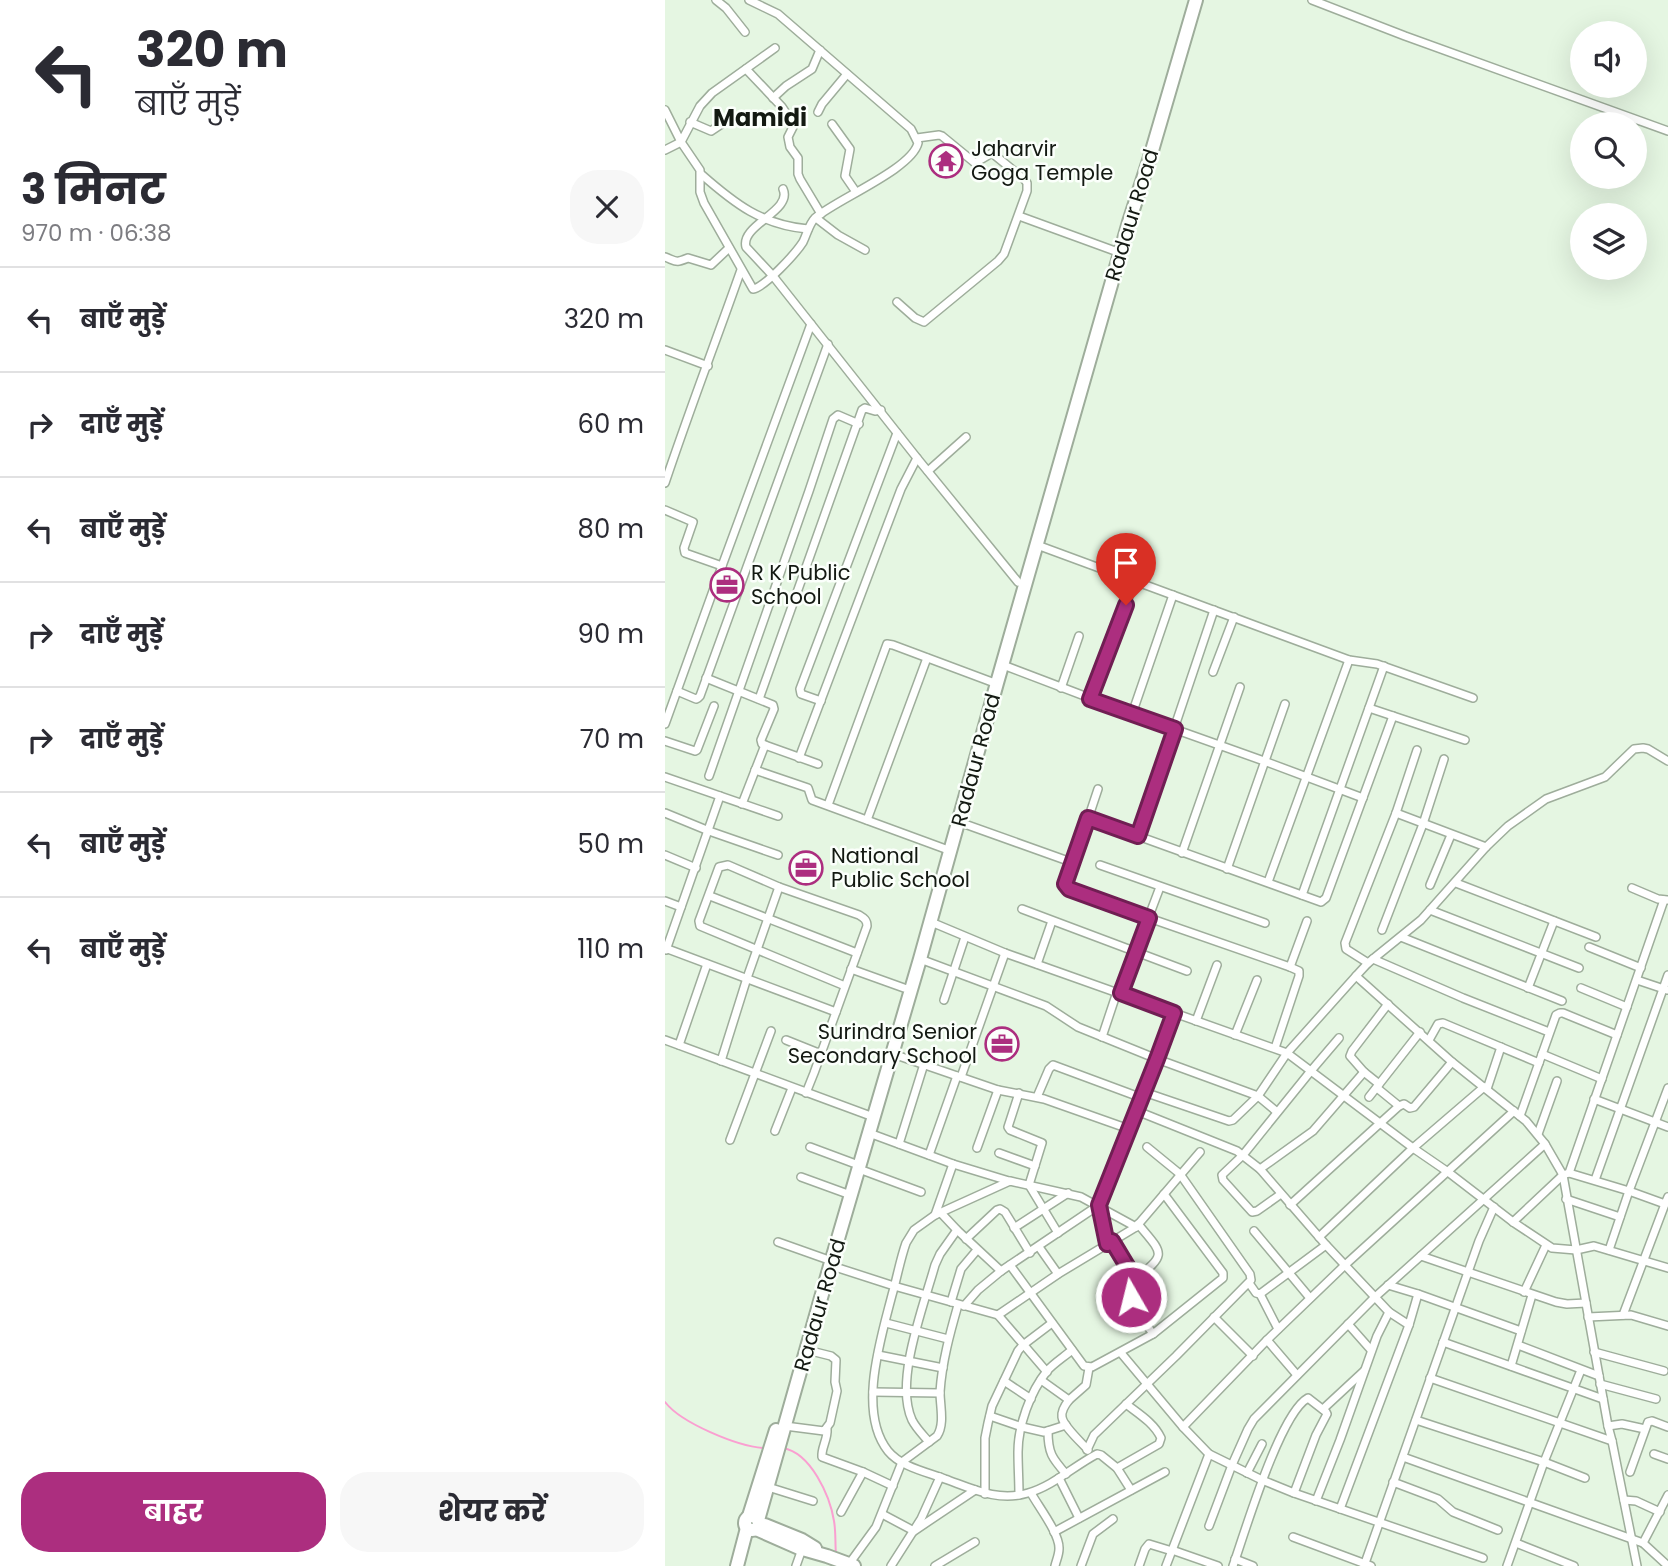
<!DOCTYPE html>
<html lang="hi">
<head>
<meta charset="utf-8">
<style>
	:root { --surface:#fff; --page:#f7f7f7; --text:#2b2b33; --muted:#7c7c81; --line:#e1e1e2; --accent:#ac2e7f }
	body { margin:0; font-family:Poppins,"Noto Sans Devanagari",sans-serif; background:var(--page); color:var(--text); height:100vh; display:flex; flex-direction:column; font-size:26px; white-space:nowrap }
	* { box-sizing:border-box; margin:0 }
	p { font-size:23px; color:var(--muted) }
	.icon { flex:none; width:38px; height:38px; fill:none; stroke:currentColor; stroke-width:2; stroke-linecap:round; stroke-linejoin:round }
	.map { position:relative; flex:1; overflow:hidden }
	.details { display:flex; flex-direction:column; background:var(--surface); width:665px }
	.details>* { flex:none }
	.banner { background:#fff; color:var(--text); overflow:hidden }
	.buttons { position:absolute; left:905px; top:21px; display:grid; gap:14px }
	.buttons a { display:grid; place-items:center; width:77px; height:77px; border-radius:50%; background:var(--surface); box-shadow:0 7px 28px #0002; font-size:35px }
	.pin { position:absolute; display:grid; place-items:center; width:60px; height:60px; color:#fff; margin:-72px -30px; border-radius:50% 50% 50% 0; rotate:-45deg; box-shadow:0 0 7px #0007 }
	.pin .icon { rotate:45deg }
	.me { position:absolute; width:77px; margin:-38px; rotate:352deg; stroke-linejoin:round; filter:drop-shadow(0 0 5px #0008) }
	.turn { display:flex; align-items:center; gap:24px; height:147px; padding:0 21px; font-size:32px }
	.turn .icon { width:91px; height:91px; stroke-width:2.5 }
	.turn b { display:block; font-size:49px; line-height:60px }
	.round { display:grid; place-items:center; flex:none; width:74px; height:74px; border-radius:28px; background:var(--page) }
	.overview { display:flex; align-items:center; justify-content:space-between; height:119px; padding:0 21px }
	h1 { font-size:42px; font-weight:700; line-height:52px }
	.primary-button { display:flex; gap:14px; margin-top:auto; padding:14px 21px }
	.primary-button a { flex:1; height:80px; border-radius:28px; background:var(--accent); color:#fff; font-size:28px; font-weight:700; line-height:80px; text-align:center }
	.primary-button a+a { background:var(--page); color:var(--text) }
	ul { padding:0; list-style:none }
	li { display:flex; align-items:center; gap:21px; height:105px; padding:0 21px; border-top:2px solid var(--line) }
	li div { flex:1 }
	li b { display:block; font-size:26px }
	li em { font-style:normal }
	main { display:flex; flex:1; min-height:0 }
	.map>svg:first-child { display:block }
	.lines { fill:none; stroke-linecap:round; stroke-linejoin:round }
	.stream { stroke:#fa9fd1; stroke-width:2 }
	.minor-casing { stroke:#9ead9b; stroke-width:10 }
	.primary-casing { stroke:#9ead9b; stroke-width:16 }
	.minor { stroke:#fff; stroke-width:7 }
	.primary { stroke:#fff; stroke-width:12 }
	.route-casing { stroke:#701e53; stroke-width:18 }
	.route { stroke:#ac2e7f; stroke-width:12 }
	.labels { text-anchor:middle; stroke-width:5; stroke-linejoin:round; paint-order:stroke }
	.poi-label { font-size:21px; fill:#131912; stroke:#fbfffb; text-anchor:start }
	.street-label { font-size:21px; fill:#131912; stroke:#fbfffb }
	.quarter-label { font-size:24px; font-weight:bold; fill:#131912; stroke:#fbfffb }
</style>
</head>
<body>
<main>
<section class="details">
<div class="banner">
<div class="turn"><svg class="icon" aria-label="left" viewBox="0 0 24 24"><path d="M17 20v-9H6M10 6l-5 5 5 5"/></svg><div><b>320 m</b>बाएँ मुड़ें</div></div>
</div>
<div class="overview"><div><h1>3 मिनट</h1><p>970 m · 06:38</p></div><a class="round"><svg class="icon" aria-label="close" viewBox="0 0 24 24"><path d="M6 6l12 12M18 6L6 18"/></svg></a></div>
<ul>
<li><svg class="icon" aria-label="left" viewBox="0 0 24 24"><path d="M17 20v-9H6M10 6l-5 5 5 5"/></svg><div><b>बाएँ मुड़ें</b></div><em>320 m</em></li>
<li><svg class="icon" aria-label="right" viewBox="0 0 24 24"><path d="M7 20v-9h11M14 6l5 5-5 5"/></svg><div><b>दाएँ मुड़ें</b></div><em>60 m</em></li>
<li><svg class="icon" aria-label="left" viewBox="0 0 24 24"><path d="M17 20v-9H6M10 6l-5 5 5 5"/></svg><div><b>बाएँ मुड़ें</b></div><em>80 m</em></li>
<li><svg class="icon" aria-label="right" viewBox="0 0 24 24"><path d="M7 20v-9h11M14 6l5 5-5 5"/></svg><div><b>दाएँ मुड़ें</b></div><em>90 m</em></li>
<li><svg class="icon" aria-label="right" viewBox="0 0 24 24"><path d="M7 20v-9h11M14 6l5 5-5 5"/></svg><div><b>दाएँ मुड़ें</b></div><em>70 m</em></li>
<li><svg class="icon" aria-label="left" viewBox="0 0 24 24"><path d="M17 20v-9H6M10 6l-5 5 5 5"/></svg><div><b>बाएँ मुड़ें</b></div><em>50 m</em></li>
<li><svg class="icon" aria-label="left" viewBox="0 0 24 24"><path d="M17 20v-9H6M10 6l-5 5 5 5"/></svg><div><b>बाएँ मुड़ें</b></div><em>110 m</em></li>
</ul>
<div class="primary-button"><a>बाहर</a><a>शेयर करें</a></div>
</section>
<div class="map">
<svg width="1003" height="1566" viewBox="0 0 1003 1566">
	<rect width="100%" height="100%" fill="#e5f6e2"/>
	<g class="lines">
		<g class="stream">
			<path d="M0,1402C16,1423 72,1446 98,1448"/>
			<path d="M118,1448C146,1453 165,1496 169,1521C171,1532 170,1544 171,1554"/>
		</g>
		<defs>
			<g id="minor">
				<path d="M51,0L61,8L80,32"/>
				<path d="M647,0L740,36L1003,131"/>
				<path d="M81,69L117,107L129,125L123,137L125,147L133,158V174L135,179L156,214"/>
				<path d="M108,98L121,86L147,69L155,50"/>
				<path d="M0,110L16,142L35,170V192L39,203L88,289C100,287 131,253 138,242C142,234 144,224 150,218C172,199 247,169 253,143L246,129L113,14L84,0"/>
				<path d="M153,112L157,104L182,74"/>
				<path d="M25,122L46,131L58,123"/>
				<path d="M167,124L185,149L180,176L191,192"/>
				<path d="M0,150L16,142L35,106L47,93L110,48"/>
				<path d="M36,174C70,204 97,225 143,229"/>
				<path d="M118,189C128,211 75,225 81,247L108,276L252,458L353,582"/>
				<path d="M354,216L450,251"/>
				<path d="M151,218L173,235L200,250"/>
				<path d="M0,257C13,262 10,263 23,258L46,265L64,248"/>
				<path d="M232,302L250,318L259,322L333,261L339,254L362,191V183L359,179L327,153L310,163L277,136L274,135L252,138"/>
				<path d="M0,350L43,366"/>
				<path d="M263,471L301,437"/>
				<path d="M0,483C24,411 51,341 76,270"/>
				<path d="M0,510L28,522L19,548L20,553L57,566L146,324"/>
				<path d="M372,545L684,660L712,664L808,698"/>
				<path d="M338,665L467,714L599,761L698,798"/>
				<path d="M548,672L569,617"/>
				<path d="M41,678L108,705L109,709L96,740L97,744L153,764"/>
				<path d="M396,688L414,636"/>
				<path d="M12,691L31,699L33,698L35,696L163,344"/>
				<path d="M94,699L197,410L200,408L210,411L216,410"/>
				<path d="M425,699L470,581"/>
				<path d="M156,701L136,694L135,689L232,433"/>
				<path d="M704,708L800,740"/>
				<path d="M467,714L508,595"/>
				<path d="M0,724L57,566"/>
				<path d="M0,741L30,751L32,750L49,706"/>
				<path d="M134,758L236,489L252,458"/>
				<path d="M90,770L143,788L147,800L286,851"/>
				<path d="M44,776L144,491L168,419L173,415L194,424"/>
				<path d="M0,777L113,816"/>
				<path d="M77,804L100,745"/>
				<path d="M163,805L222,644L228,645L327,682"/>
				<path d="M0,813L44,831L113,855"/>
				<path d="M731,813L821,847"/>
				<path d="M423,818L656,902L661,898L728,716"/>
				<path d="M202,820L262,658"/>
				<path d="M294,822L406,862L408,861L410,858L433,789"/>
				<path d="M473,836L549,610"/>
				<path d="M517,853L575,687"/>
				<path d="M0,855L31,868"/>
				<path d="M408,861L401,880L402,887L484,918L625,967L634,971V976L610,1048"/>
				<path d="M435,865L600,923"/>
				<path d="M562,869L620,704"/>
				<path d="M603,882L684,660"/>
				<path d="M791,883L931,937"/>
				<path d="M765,885L786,835"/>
				<path d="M967,888L993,899L1002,900"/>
				<path d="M637,895L719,666"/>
				<path d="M45,896L192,953"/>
				<path d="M0,901L16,907"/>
				<path d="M357,909L522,971"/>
				<path d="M765,910L914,968"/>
				<path d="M266,922L340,953L622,1053L748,1148L783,1172L848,1222L887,1248L911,1250L929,1246L1003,1268"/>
				<path d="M717,930L758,824L779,759"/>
				<path d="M736,937L897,1001"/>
				<path d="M924,947L976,968"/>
				<path d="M0,948L171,1012"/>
				<path d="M1,950L55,796"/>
				<path d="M255,959L381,1006L413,1027L492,1059L593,1096L612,1112"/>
				<path d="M708,959L798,998L884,1032"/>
				<path d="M703,963L681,949L680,943L731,813L752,750"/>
				<path d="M372,964L387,921"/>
				<path d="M625,967L642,921"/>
				<path d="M186,969L239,988"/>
				<path d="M691,976L787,1062L861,1121L880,1144L898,1175L943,1426L947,1441L972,1566"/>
				<path d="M972,980L1002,990"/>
				<path d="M863,988L889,921"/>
				<path d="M916,988L962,1007"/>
				<path d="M455,993L495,887"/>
				<path d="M279,1000L300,937"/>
				<path d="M531,1021L552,965"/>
				<path d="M570,1035L592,980"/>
				<path d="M437,1037L452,992"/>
				<path d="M0,1040L203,1115"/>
				<path d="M121,1040L156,1054"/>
				<path d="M764,1040L773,1024L778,1023L874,1063"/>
				<path d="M14,1045L42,964"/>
				<path d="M228,1054L333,1090L379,1099L464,1129"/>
				<path d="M877,1054L937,1079"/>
				<path d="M56,1061L82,978L114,887"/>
				<path d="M296,1077L340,953"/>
				<path d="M714,1084L699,1072L685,1056L687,1051L723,1004"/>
				<path d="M712,1088L734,1106"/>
				<path d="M822,1089L836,1047"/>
				<path d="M479,1092L564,1121L568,1120L593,1096L622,1053L691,976L703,963L756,920L821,847L843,826L881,799L940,777L969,749L978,748L983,749L1003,761"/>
				<path d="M141,1093L149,1073L202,926C202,920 199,918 194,915L114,887L63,865L54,867L34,921L35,926L180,986"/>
				<path d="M354,1093L343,1127L345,1130L377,1143L364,1185L393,1233"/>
				<path d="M372,1097L384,1069L388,1065L477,1098"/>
				<path d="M704,1097L755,1032"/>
				<path d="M929,1099L1003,1127"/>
				<path d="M472,1111L572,1151L595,1169L661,1245L724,1312L744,1325"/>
				<path d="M855,1116L891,1015L895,1013H898L952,1035"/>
				<path d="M110,1131L127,1088"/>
				<path d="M204,1133L288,1164L344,1181"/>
				<path d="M873,1134L892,1081"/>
				<path d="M65,1140L106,1031"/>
				<path d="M234,1144L259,1064"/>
				<path d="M145,1147L188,1163"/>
				<path d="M312,1148L333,1090"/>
				<path d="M334,1153L370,1166"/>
				<path d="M264,1155L292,1076"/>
				<path d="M194,1169L256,1192"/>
				<path d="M595,1169L648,1131L699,1072"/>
				<path d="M904,1173L964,1191L1000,1204L1003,1197"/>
				<path d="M136,1177L180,1193"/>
				<path d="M930,1180L1003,975"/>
				<path d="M616,1194L592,1211L587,1212L558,1180L557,1175L578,1155L645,1072L674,1038"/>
				<path d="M901,1199L955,1217"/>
				<path d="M434,1205L492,1059L509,1013"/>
				<path d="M625,1205L734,1106L739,1104L745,1108L749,1107L787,1062"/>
				<path d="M276,1213L292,1230L336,1271"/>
				<path d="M270,1215L288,1164"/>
				<path d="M848,1222L898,1175L904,1173L999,900"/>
				<path d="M349,1228L403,1193"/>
				<path d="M589,1231L645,1298"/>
				<path d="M654,1237L748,1148L819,1087"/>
				<path d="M301,1239L332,1210L335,1209L340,1212L365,1253"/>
				<path d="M447,1241L470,1279L466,1297L467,1304L488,1334"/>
				<path d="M113,1242L161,1259"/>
				<path d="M374,1247L393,1274"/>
				<path d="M944,1250L964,1191L1003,1088"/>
				<path d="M756,1256L891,1302L902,1304L921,1303"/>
				<path d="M164,1265L229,1286L333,1315L382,1372"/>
				<path d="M345,1265L419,1366L427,1367L488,1334L558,1278V1273L499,1194"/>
				<path d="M470,1279C503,1254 498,1254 473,1224"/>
				<path d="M584,1283L591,1293L595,1294L661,1245"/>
				<path d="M723,1285L753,1294L856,1331"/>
				<path d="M859,1292L881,1245"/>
				<path d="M595,1294L613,1329"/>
				<path d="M286,1302L296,1269L312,1250"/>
				<path d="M299,1306L313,1290L336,1271L434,1205L442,1244"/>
				<path d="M333,1315L393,1274L471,1227L535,1152"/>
				<path d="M958,1315L1000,1204"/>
				<path d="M549,1317L588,1356"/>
				<path d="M923,1317L966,1315L1003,1326"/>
				<path d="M221,1323L283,1339"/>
				<path d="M683,1324L706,1350"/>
				<path d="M602,1340L632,1375"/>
				<path d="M778,1342L938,1399"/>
				<path d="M853,1345L934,1376"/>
				<path d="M929,1352L999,1371"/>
				<path d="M456,1353L518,1427L544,1454L597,1480L629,1493L818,1558"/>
				<path d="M213,1355L278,1368"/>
				<path d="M846,1366L867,1295"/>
				<path d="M765,1378L947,1441"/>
				<path d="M376,1380L404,1400C400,1405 396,1411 397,1417C398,1426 417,1443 423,1450"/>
				<path d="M339,1381L366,1399"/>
				<path d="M935,1384L991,1399"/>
				<path d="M208,1392L275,1393"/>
				<path d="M404,1400L421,1385L424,1368"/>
				<path d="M658,1409L699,1371"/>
				<path d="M325,1416L357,1427L379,1432L401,1425"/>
				<path d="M751,1420L879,1462L920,1478"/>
				<path d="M120,1426L159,1431L165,1423L172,1391L170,1382L171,1360L166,1356L142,1350"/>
				<path d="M943,1426L957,1424L980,1429"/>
				<path d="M518,1427L602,1340L680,1265L849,1111"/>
				<path d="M162,1429C163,1439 156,1448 157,1457L198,1472L228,1486"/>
				<path d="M383,1431C383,1453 387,1458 401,1474"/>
				<path d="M264,1442C258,1435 251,1428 247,1420C229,1381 259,1305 270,1265L275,1254L292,1230"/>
				<path d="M422,1450L429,1435L511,1356L586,1280L585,1274L515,1174L482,1147"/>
				<path d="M989,1454L1003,1459"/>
				<path d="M738,1457L978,1543L1003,1566"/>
				<path d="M452,1468L494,1444L496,1438C489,1423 474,1414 461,1404"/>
				<path d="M965,1472L983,1422L987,1421L1003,1427"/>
				<path d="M582,1473L597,1444"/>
				<path d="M394,1478L414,1518"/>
				<path d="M728,1482L773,1499L788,1512L833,1530"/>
				<path d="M103,1487L148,1501"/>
				<path d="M466,1490L452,1468L436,1455L432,1454C409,1466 388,1486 363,1493C333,1502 308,1489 280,1479C262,1472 236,1467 223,1451C192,1412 216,1338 227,1295C232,1278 235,1260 241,1243L249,1230L270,1215L345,1181L416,1197L471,1227"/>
				<path d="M366,1493C373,1506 395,1534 394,1549C394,1555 391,1561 390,1566"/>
				<path d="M320,1494V1438L323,1423L327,1406L353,1351L358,1345L387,1323"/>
				<path d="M354,1495C354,1481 353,1466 353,1452C353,1426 365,1392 382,1371C389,1363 399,1357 407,1350"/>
				<path d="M959,1500L971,1501L995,1512"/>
				<path d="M651,1501L675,1440L712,1336L724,1312"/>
				<path d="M675,1509L744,1325L753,1294"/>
				<path d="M176,1512L198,1472"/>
				<path d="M217,1514L249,1531L310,1490"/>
				<path d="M544,1526L567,1465L583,1429L589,1419L709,1298L880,1144"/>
				<path d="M389,1532L500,1472"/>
				<path d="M628,1537L706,1566"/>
				<path d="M851,1543L909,1566"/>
				<path d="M978,1543L1003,1495"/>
				<path d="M507,1550L553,1566"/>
				<path d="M570,1559L588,1566"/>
				<path d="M184,1564L211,1527L237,1462L272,1436C280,1424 275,1406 275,1392C277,1362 285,1333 293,1305"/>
				<path d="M131,1566L137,1549"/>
				<path d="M226,1566L256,1519L275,1477"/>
				<path d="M270,1566L310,1542"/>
				<path d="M416,1566L428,1534L448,1519"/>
				<path d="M474,1566L480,1549L484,1544L507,1551"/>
				<path d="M501,1566L544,1454"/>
				<path d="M568,1566C580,1532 615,1413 643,1398L661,1412L662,1414L651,1435L629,1493"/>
				<path d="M699,1566L814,1241L829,1207"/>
				<path d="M842,1566L879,1462L916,1370"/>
			</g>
			<g id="primary">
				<circle cx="87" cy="1523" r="7"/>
				<path d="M84,1516L111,1430"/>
				<path d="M93,1520L165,1266L255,959L332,683L464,222L486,154L531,0"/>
				<path d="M100,1525L137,1540L150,1548"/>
				<path d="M91,1529L134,1548L162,1556L189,1566"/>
				<path d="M72,1566L82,1528"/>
			</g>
		</defs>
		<use href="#minor" class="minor-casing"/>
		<use href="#primary" class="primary-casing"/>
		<use href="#minor" class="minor"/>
		<use href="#primary" class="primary"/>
	</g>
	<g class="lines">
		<defs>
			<path id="route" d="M461,605L425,699L510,729L473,836L423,818L400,884L404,889L484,918L456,993L509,1013L492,1059L434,1205L442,1244L447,1241L468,1276L469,1284L466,1297"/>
		</defs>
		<use href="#route" class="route-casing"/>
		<use href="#route" class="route"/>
	</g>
	<defs>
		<symbol id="temple-ring" viewBox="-11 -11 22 22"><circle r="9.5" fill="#fbfffb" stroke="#ac2e7f" stroke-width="1.5"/><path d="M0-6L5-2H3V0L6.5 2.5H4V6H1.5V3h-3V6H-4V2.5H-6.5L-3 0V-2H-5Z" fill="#ac2e7f"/></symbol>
		<symbol id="office-ring" viewBox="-11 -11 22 22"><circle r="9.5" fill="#fbfffb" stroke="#ac2e7f" stroke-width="1.5"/><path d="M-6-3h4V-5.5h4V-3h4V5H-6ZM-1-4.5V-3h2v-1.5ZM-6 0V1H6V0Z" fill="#ac2e7f"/></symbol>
	</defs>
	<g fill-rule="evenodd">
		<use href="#temple-ring" x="262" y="142" width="38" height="38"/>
		<use href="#office-ring" x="43" y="566" width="38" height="38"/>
		<use href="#office-ring" x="122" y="849" width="38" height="38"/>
		<use href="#office-ring" x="318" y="1025" width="38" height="38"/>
	</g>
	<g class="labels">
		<g class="poi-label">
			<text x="306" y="156">Jaharvir<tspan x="306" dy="24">Goga Temple</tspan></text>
			<text x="86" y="580">R K Public<tspan x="86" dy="24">School</tspan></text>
			<text x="166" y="863">National<tspan x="166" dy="24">Public School</tspan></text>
			<text x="312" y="1039" text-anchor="end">Surindra Senior<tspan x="312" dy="24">Secondary School</tspan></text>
		</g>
		<g class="street-label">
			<text transform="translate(467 215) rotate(-73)" y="7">Radaur Road</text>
			<text transform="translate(311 760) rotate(-75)" y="7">Radaur Road</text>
			<text transform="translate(155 1305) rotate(-74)" y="7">Radaur Road</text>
		</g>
		<g class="quarter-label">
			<text x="95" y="126">Mamidi</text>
		</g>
	</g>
</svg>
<div class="buttons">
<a><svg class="icon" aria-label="sound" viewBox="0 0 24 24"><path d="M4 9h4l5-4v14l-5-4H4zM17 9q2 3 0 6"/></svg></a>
<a><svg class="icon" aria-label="search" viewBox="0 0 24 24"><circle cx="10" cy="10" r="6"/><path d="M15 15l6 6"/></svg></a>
<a><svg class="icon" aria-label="layers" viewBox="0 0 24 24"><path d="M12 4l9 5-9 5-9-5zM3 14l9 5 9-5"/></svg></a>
</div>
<div class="pin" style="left:461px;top:605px;background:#d93025"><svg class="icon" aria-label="arrive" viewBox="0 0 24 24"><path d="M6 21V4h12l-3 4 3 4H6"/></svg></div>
<svg class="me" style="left:466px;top:1297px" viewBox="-20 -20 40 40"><circle r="17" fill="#ac2e7f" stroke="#fff" stroke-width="3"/><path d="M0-11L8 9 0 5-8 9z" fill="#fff"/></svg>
</div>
</main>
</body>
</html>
